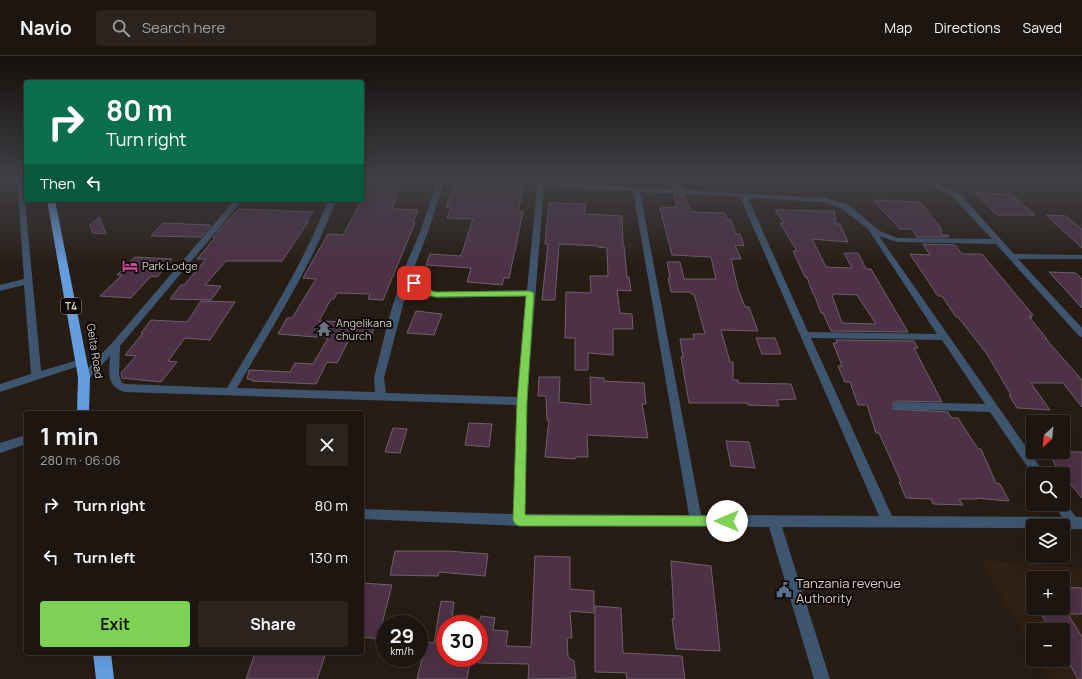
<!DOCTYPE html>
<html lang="en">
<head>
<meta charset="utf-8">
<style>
	:root { --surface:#1d1610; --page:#2a231e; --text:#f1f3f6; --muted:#a09f9f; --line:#3b3530; --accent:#7dd154 }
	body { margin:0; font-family:Manrope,sans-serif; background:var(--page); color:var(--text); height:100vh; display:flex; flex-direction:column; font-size:15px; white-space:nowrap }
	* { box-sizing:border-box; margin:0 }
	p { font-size:13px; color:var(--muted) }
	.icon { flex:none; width:22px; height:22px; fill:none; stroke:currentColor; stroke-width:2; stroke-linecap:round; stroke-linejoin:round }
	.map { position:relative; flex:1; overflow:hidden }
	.panel { position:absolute; left:24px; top:355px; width:340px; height:244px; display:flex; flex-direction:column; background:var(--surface); border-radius:4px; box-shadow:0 4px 16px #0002,0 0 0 1px var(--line) }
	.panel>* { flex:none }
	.banner { position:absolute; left:24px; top:24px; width:340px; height:122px; border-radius:4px; box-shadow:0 4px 16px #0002,0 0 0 1px var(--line); background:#0b6e4f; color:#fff; overflow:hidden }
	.needle { width:26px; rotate:207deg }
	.buttons { position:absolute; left:1026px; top:359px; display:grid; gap:8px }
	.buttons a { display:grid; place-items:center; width:44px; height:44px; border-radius:4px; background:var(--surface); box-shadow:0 4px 16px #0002,0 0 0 1px var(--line); font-size:20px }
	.speed { position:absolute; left:376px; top:559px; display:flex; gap:8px; font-size:20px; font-weight:700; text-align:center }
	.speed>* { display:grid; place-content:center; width:52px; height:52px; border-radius:50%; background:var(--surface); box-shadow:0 4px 16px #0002,0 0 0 1px var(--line); line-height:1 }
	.speed small { font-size:10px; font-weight:400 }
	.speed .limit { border:6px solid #d22; background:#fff; color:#111 }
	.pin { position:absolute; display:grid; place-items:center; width:34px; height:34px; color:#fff; margin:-17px; border-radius:8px; box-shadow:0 2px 6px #0006 }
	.me { position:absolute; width:44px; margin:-22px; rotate:270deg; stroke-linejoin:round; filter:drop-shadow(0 0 3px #0008) }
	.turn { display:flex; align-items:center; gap:14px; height:84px; padding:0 16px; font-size:18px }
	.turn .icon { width:52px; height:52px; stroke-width:2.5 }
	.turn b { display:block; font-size:28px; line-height:34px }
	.then { display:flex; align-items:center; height:38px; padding:0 16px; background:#0003; gap:8px; font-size:15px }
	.round { display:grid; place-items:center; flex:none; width:42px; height:42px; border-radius:4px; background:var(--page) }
	.summary { display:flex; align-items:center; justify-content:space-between; height:68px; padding:0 16px }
	h1 { font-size:24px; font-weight:700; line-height:30px }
	.primary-button { display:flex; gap:8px; margin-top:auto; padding:8px 16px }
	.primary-button a { flex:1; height:46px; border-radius:4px; background:var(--accent); color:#111; font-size:16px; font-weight:700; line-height:46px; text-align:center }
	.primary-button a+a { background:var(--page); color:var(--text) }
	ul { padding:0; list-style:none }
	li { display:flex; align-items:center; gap:12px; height:52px; padding:0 16px }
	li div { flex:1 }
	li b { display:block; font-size:15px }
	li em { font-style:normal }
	header { display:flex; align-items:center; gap:24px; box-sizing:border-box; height:56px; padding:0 20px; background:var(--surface); border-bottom:1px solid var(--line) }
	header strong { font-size:19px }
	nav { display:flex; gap:22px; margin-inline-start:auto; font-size:14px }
	.search { width:280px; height:36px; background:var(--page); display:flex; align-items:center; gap:10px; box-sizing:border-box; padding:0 14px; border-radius:4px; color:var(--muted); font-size:15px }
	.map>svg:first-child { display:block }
	.built { fill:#302114; fill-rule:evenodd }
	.building { fill:#4d3147; stroke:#6e616b; fill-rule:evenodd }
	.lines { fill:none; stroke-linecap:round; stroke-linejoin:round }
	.minor { fill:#3e556f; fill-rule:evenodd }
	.highway { fill:#649edf; fill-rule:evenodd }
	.route { fill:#7dd154; stroke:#518837 }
	.labels { text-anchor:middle; stroke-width:4; stroke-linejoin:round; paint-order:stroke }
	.shield { fill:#0d0805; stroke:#9a938f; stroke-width:1 }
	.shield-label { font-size:10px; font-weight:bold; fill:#d7cfca }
	.poi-label { font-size:11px; fill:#d7cfca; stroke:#0d0805; text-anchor:start }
	.street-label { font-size:11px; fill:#d7cfca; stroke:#0d0805 }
	.near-poi-label { font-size:13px; fill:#d7cfca; stroke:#0d0805; text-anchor:start }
</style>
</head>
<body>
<header>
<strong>Navio</strong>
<div class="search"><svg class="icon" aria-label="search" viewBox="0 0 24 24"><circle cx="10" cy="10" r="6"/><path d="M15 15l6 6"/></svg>Search here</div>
<nav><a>Map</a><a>Directions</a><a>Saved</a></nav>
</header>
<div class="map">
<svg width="1082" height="623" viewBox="0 0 1082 623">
	<rect width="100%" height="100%" fill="#271d15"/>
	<path class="built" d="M981,504L1082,512V623H1049L1038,604H1063V574H1033V595ZM1033,522H1063V552H1033Z"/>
	<g class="building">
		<path d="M362,123H402L392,153L418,154L413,167H415L383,244L368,243L370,238L337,237L334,243H331L319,265L376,267L370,283L350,282L337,307L327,306L316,328L252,325L253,324L247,323L249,314L290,316L295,307L313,308L328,282L278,278L287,262H292L316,223L303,222L328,178L343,179L362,144Z"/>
		<path d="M456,123H525L518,156H523L509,222H504L502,229L467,226L471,212L426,209L430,198L460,200L462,197L473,163L447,162L451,151H446Z"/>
		<path d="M670,123H679L683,132H672Z"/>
		<path d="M975,137L1011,138L1035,159H997Z"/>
		<path d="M674,139L685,140L691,156L725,157L727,164H731L736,178H740L744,190L735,189L741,203H731L738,233L745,251H749L758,275L721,274L730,306H733V324H738V327L791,328L796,343L777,344L779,350L748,349L747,347H689L681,301H683L680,283H694L693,278H705L694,238H691L690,236H671L668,222H670L667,206H680L684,223H716L711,201L672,199L660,152L677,151Z"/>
		<path d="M873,144L920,146L941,172V179H948L949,181H917L912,173H900Z"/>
		<path d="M549,147L585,148V158L622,160L623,188L624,189L627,221H629L631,235L617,234L620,257L632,258L633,273H613V299L588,297V314H575V282H565L566,236L591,237L590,220H608L607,192L598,191V190L559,188L555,244H542L548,188H545Z"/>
		<path d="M239,153L313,156L306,166H308L282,205H226L205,229L221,230L211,244L170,243L181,229H184L206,203H197L215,182H213L223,170Z"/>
		<path d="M775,154L834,155L836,168H840L848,186L812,183L826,211L852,212L844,197H858L866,213H871L908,276L831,275L823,257H821L814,238H813L807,221H805L793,195H797L780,167H784ZM835,238L857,239L876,268L842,267L832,239Z"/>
		<path d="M1046,159L1066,160L1082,173V192Z"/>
		<path d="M99,161L106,178L93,177L90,169Z"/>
		<path d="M163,167L211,169L201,181L151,180Z"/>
		<path d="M923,188L955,189L962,198H982L1033,259H1030L1032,262L1029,261L1047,283L1045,282L1082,324V351L1063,327H1031L1050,354L1017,352L1009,339H1011L987,298L958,261H956L942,240H938L910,198L930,199Z"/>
		<path d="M135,201L172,203L157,221L151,220L131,242L100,240L122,219H117Z"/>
		<path d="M1049,216L1076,217L1082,223V252Z"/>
		<path d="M201,245L235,246L210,284L185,282L168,305L177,306L161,326L122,322L121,317L136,300L125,299L143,277H141L151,264L187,266Z"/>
		<path d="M416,255L442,258L434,279L407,277Z"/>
		<path d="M756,282H775L781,298H762Z"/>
		<path d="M836,284L914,285L918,292H914L942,346L898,345L893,347V353L948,356L952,362H958L978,393H981L996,427L1000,428L1009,445L976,442L977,443H959L963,449L933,448L931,443L906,442L899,426H901L879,377H876L867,349H858L850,326H845L838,310H842L833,287H837Z"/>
		<path d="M539,321H560L559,346L591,349L590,321L604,322V325L644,327L646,348H642L648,382L587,379L588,401H575V403L545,401L549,364H547L546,340H538Z"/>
		<path d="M469,367L492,368L489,391L465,389Z"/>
		<path d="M393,372L407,373L400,397L385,396Z"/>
		<path d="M726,385L749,386L755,412L731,410Z"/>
		<path d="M1048,396H1082V442L1056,410Z"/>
		<path d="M395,495H448L488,498L485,520L439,516L438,520L390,519Z"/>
		<path d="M535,500L570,501V533L594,535V557L570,555L572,582H567L568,601L574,605L576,622L528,623L529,608L479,607V567L481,560L495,562L493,574L508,575L506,590L531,591Z"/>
		<path d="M671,505L711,510L720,595L676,593L672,563H674Z"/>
		<path d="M362,527L392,529L378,583L362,581Z"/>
		<path d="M1063,531L1082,532V558H1068L1082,581V623H1078L1063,596V574H1050L1038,552H1063Z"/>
		<path d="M441,545L454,546L451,568H445V602H471L467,623H417L426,586L434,587Z"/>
		<path d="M595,550L621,552L623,597L682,600L685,623H627L626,617L595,616Z"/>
		<path d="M255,597H326L317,623H246Z"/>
	</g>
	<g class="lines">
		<g class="minor">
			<path d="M17,123H23L41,315L81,303L86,306L85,308L0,336V328L31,318L24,229L0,235V229L24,223Z"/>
			<path d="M438,123H445L428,176L412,217L422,230L436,236L527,234L538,123H544V126L825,142L847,148L880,175L898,182L992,183L953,141L939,133L912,123L928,124L944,130L959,137L1014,198L1082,199V203H1018L1082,272V281L1079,280L996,188L897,186L879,180L1045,418L1033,419L990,356L894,353L893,350L894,347L898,346L985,348L942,284L811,282L892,460L1062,461L1054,448H1063V444L1076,461H1082V473H1063V470H1033V472L782,471L830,623H814L769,471L519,470L362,463V453L513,458L517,349L124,336C106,330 109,316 110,300L88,324H80L79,321L112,287L233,146H215L211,144H269L265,146H241L120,290L119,319L122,327L126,328L227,332C263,271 303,210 328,144H336C312,210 272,271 237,332L375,336L374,322L390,258L406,209L420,176ZM544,130L633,135L689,459L525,458L527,345ZM640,136L740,141L879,460L701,459ZM748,142L824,146L841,152L868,173L937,278L808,276ZM409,226L420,236L436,242L527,240L517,341L386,337L384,322Z"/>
			<path d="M26,379V388L0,397V387Z"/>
		</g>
		<g class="highway">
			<path d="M47,144H55L90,321L89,357H77L78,321Z"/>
			<path d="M93,597H111L114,623H96Z"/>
		</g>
	</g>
	<linearGradient id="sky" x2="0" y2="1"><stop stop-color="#15100c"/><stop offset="0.58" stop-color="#414046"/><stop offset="1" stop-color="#414046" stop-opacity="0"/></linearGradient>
	<rect width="1082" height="211" fill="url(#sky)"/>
	<path class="route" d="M411,225C420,224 427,235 436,236L530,235L534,237L527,345L525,459L727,460L731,462L733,465L731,469L727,470H519L515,468L513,464L517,345L526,240L436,241L425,239L411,229Z"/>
	<defs>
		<symbol id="hotel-bare" viewBox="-9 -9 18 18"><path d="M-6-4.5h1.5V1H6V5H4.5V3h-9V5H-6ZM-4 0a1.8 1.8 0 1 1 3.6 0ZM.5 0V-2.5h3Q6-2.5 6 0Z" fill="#d1479c" stroke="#0d0805" stroke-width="2.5" paint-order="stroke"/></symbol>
		<symbol id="temple-bare" viewBox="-9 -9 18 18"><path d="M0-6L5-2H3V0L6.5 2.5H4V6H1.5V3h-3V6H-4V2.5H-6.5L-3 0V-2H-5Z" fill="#6b7280" stroke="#0d0805" stroke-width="2.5" paint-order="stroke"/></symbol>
		<symbol id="civic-bare" viewBox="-9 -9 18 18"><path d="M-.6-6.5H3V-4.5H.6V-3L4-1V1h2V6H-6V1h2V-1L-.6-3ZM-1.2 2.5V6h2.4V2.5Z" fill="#5c6f8a" stroke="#0d0805" stroke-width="2.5" paint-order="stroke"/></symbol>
	</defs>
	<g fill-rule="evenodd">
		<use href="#hotel-bare" x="119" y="199" width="22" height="22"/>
		<use href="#temple-bare" x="313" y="262" width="22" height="22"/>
		<use href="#civic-bare" x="773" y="523" width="22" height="22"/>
	</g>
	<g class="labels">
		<rect class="shield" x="61" y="242" width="20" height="16" rx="3"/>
		<g class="shield-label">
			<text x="71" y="254">T4</text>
		</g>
		<g class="poi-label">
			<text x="142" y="214">Park Lodge</text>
			<text x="336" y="271">Angelikana<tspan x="336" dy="13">church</tspan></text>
		</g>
		<g class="street-label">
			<text transform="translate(95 295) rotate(81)" y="4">Geita Road</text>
		</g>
		<g class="near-poi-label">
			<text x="796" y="532">Tanzania revenue<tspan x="796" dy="15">Authority</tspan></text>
		</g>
	</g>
</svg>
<div class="buttons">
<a><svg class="needle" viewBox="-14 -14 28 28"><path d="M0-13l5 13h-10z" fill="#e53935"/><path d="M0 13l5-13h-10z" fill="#a09f9f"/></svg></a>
<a><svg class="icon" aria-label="search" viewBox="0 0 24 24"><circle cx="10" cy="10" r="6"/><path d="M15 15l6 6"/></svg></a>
<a><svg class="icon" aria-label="layers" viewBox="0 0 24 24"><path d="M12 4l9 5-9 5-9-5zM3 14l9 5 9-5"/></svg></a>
<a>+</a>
<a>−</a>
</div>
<div class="speed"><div>29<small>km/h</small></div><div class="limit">30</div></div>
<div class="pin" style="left:414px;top:227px;background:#d93025"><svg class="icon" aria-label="arrive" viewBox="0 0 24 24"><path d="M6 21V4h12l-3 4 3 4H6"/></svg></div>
<svg class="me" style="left:727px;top:465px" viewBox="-20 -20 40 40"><circle r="19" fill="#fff"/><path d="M0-13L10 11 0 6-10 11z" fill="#7dd154"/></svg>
<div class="banner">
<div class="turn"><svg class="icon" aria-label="right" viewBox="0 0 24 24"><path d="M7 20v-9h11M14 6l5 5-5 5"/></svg><div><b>80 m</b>Turn right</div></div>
<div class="then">Then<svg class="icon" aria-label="left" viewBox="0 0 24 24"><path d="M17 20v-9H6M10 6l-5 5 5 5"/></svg></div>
</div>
<section class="panel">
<div class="summary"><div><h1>1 min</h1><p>280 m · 06:06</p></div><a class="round"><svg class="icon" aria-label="close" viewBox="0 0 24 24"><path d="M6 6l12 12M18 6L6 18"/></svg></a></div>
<ul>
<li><svg class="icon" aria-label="right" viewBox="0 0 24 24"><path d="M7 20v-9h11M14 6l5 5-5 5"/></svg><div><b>Turn right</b></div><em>80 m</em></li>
<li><svg class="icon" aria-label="left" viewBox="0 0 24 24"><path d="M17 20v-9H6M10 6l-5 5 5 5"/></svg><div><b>Turn left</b></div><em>130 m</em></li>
</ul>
<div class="primary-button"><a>Exit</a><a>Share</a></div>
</section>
</div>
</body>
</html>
